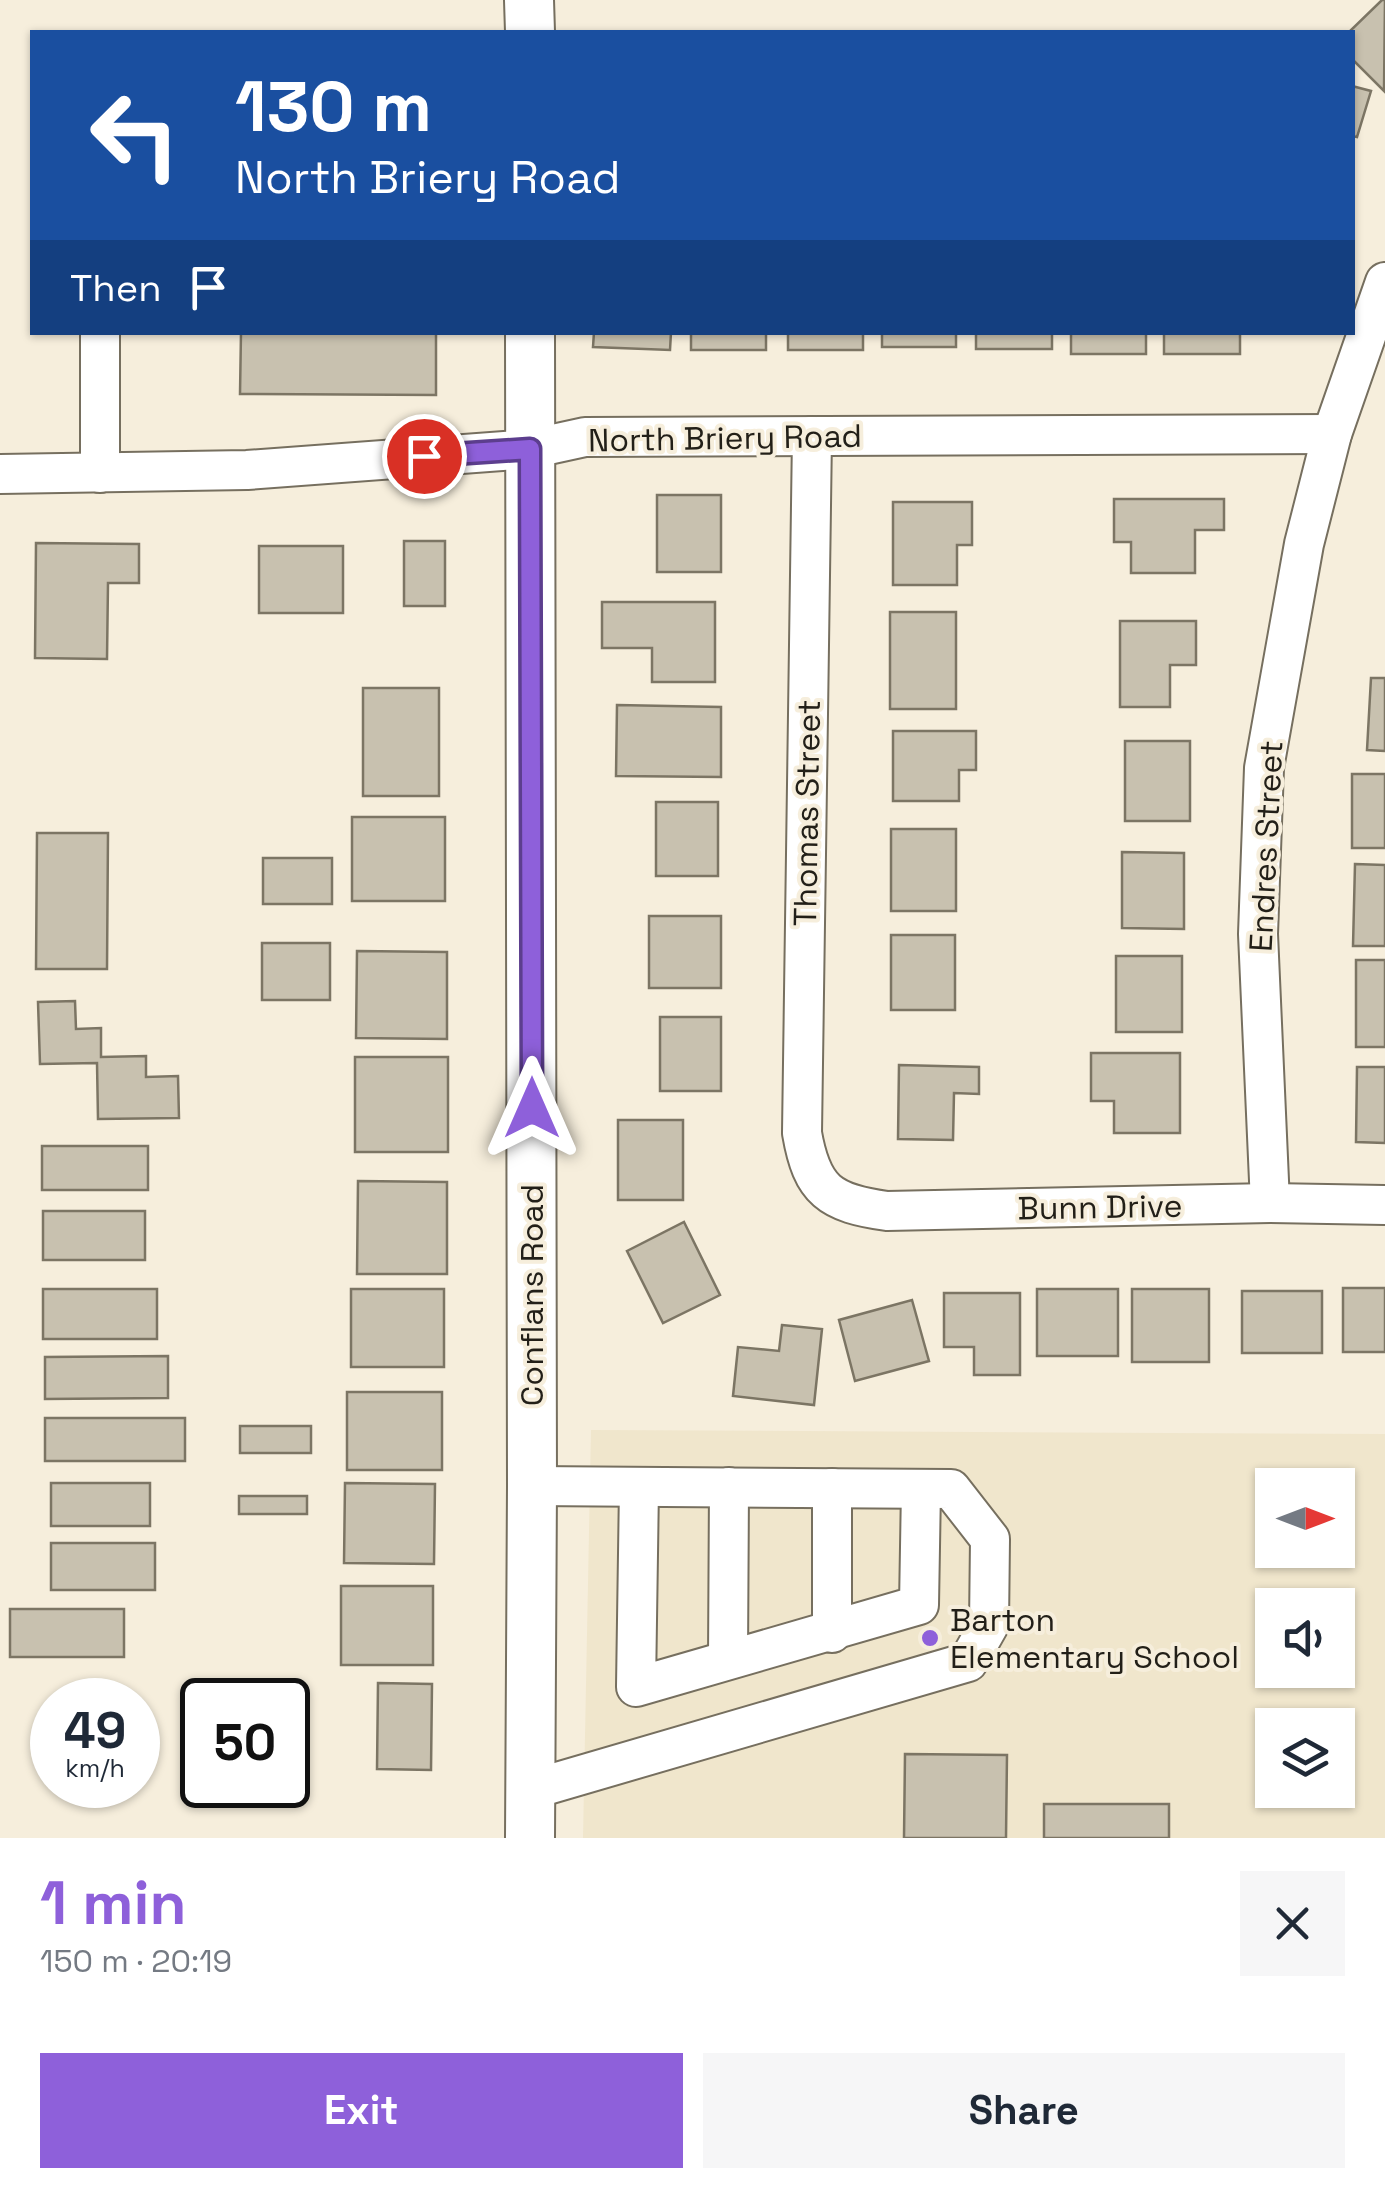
<!DOCTYPE html>
<html lang="en">
<head>
<meta charset="utf-8">
<style>
	:root { --surface:#fff; --page:#f6f6f7; --text:#1f2937; --muted:#747a83; --accent:#8e60da }
	body { margin:0; font-family:"Space Grotesk",sans-serif; background:var(--page); color:var(--text); height:100vh; display:flex; flex-direction:column; font-size:38px; white-space:nowrap }
	* { box-sizing:border-box; margin:0 }
	p { font-size:32px; color:var(--muted) }
	.icon { flex:none; width:55px; height:55px; fill:none; stroke:currentColor; stroke-width:2; stroke-linecap:round; stroke-linejoin:round }
	.map { position:relative; height:1838px; overflow:hidden }
	.panel { display:flex; flex-direction:column; background:var(--surface); flex:1 }
	.panel>* { flex:none }
	.guide { position:absolute; left:30px; top:30px; width:1325px; height:305px; border-radius:0px; box-shadow:0 2px 8px #0004; background:#1a4fa0; color:#fff; overflow:hidden }
	.needle { width:65px; rotate:90deg }
	.tools { position:absolute; left:1255px; top:1468px; display:grid; gap:20px }
	.tools a { display:grid; place-items:center; width:100px; height:100px; border-radius:0px; background:var(--surface); box-shadow:0 2px 8px #0004; font-size:50px }
	.speed { position:absolute; left:30px; top:1678px; display:flex; gap:20px; font-size:50px; font-weight:700; text-align:center }
	.speed>* { display:grid; place-content:center; width:130px; height:130px; border-radius:50%; background:var(--surface); box-shadow:0 2px 8px #0004; line-height:1 }
	.speed small { font-size:25px; font-weight:400 }
	.speed .limit { border:5px solid #111; border-radius:15px; background:#fff; color:#111 }
	.pin { position:absolute; display:grid; place-items:center; width:85px; height:85px; color:#fff; margin:-42px; border:5px solid #fff; border-radius:50%; box-shadow:0 2px 10px #0007 }
	.me { position:absolute; width:110px; margin:-55px; rotate:0deg; stroke-linejoin:round; filter:drop-shadow(0 0 8px #0008) }
	.turn { display:flex; align-items:center; gap:35px; height:210px; padding:0 40px; font-size:45px }
	.turn .icon { width:130px; height:130px; stroke-width:2.5 }
	.turn b { display:block; font-size:70px; line-height:85px }
	.then { display:flex; align-items:center; height:95px; padding:0 40px; background:#0003; gap:20px; font-size:38px }
	.round { display:grid; place-items:center; flex:none; width:105px; height:105px; border-radius:0px; background:var(--page) }
	.head { display:flex; align-items:center; justify-content:space-between; height:170px; padding:0 40px }
	h1 { font-size:60px; font-weight:600; line-height:75px; color:var(--accent) }
	.action { display:flex; gap:20px; margin-top:auto; padding:20px 40px }
	.action a { flex:1; height:115px; border-radius:0px; background:var(--accent); color:#fff; font-size:40px; font-weight:600; line-height:115px; text-align:center }
	.action a+a { background:var(--page); color:var(--text) }
	.map>svg:first-child { display:block }
	.built { fill:#f0e6cc; fill-rule:evenodd }
	.building { fill:#c8c1af; stroke:#7c7564; stroke-width:2.5 }
	.lines { fill:none; stroke-linecap:round; stroke-linejoin:round }
	.minor-casing { stroke:#766f5f; stroke-width:42 }
	.major-casing { stroke:#766f5f; stroke-width:52 }
	.minor { stroke:#fff; stroke-width:38 }
	.major { stroke:#fff; stroke-width:48 }
	.route-casing { stroke:#5c3e8e; stroke-width:25 }
	.route { stroke:#8e60da; stroke-width:18 }
	.poi-dot { fill:#8e60da; stroke:#f6eedc; stroke-width:4 }
	.labels { text-anchor:middle; stroke-width:8; stroke-linejoin:round; paint-order:stroke }
	.street-label { font-size:32px; fill:#221f18; stroke:#f6eedc }
	.poi-label { font-size:32px; fill:#221f18; stroke:#f6eedc; text-anchor:start }
</style>
</head>
<body>
<div class="map">
<svg width="1385" height="1838" viewBox="0 0 1385 1838">
	<rect width="100%" height="100%" fill="#f6eedc"/>
	<path class="built" d="M591,1430L1385,1434V1838H583ZM1272,1485H1338V1550H1272ZM1272,1605H1338V1670H1272ZM1272,1725H1338V1790H1272Z"/>
	<g class="building">
		<path d="M1382,0H1385L1384,91L1352,59V32H1349Z"/>
		<path d="M1352,86L1371,91L1357,137L1352,136Z"/>
		<path d="M241,332H436V395L240,394Z"/>
		<path d="M594,332H671L670,350L593,347Z"/>
		<rect x="691" y="332" width="75" height="18"/>
		<rect x="788" y="332" width="75" height="18"/>
		<rect x="882" y="332" width="74" height="15"/>
		<rect x="976" y="332" width="76" height="17"/>
		<rect x="1071" y="332" width="75" height="22"/>
		<rect x="1164" y="332" width="76" height="22"/>
		<rect x="657" y="495" width="64" height="77"/>
		<path d="M1114,499H1224V530H1195V573H1131V542H1114Z"/>
		<path d="M893,502H972V545H957V585H893Z"/>
		<rect x="404" y="541" width="41" height="65"/>
		<path d="M36,543L139,544V583H108L107,659L35,658Z"/>
		<rect x="259" y="546" width="84" height="67"/>
		<path d="M602,602H715V682H652V648H602Z"/>
		<rect x="890" y="612" width="66" height="97"/>
		<path d="M1120,621H1196V665H1170V707H1120Z"/>
		<path d="M1371,678H1385V751L1367,750Z"/>
		<rect x="363" y="688" width="76" height="108"/>
		<path d="M617,705L721,707V777L616,776Z"/>
		<path d="M893,731H976V770H959V801H893Z"/>
		<rect x="1125" y="741" width="65" height="80"/>
		<rect x="1352" y="774" width="33" height="74"/>
		<rect x="656" y="802" width="62" height="74"/>
		<rect x="352" y="817" width="93" height="84"/>
		<rect x="891" y="829" width="65" height="82"/>
		<path d="M37,833H108L107,969H36Z"/>
		<path d="M1122,852L1184,853V929L1122,928Z"/>
		<rect x="263" y="858" width="69" height="46"/>
		<path d="M1355,864L1385,865V946H1353Z"/>
		<rect x="649" y="916" width="72" height="72"/>
		<rect x="891" y="935" width="64" height="75"/>
		<rect x="262" y="943" width="68" height="57"/>
		<path d="M357,951L447,952V1039L356,1038Z"/>
		<rect x="1116" y="956" width="66" height="76"/>
		<rect x="1356" y="960" width="29" height="87"/>
		<path d="M75,1001L76,1029L101,1028V1057L146,1056V1077L178,1076L179,1118L98,1119L97,1063L40,1064L38,1002Z"/>
		<rect x="660" y="1017" width="61" height="74"/>
		<path d="M1091,1053H1180V1133H1114V1101H1091Z"/>
		<rect x="355" y="1057" width="93" height="95"/>
		<path d="M899,1065L979,1067V1094L954,1093L953,1140L898,1139Z"/>
		<path d="M1357,1067H1385V1143L1356,1142Z"/>
		<rect x="618" y="1120" width="65" height="80"/>
		<rect x="42" y="1146" width="106" height="44"/>
		<path d="M358,1181L447,1182V1274H357Z"/>
		<rect x="43" y="1211" width="102" height="49"/>
		<path d="M684,1222L720,1295L663,1323L627,1251Z"/>
		<rect x="1343" y="1288" width="42" height="64"/>
		<rect x="43" y="1289" width="114" height="50"/>
		<rect x="351" y="1289" width="93" height="78"/>
		<rect x="1037" y="1289" width="81" height="67"/>
		<rect x="1132" y="1289" width="77" height="73"/>
		<rect x="1242" y="1291" width="80" height="62"/>
		<path d="M944,1293H1020V1375H974V1347H944Z"/>
		<path d="M912,1300L929,1361L855,1381L839,1320Z"/>
		<path d="M782,1325L822,1329L814,1405L733,1396L738,1347L779,1351Z"/>
		<path d="M168,1356V1398L45,1399V1357Z"/>
		<rect x="347" y="1392" width="95" height="78"/>
		<rect x="45" y="1418" width="140" height="43"/>
		<rect x="240" y="1426" width="71" height="27"/>
		<rect x="51" y="1483" width="99" height="43"/>
		<path d="M345,1483L435,1484L434,1564L344,1563Z"/>
		<rect x="239" y="1496" width="68" height="18"/>
		<rect x="51" y="1543" width="104" height="47"/>
		<rect x="341" y="1586" width="92" height="79"/>
		<rect x="10" y="1609" width="114" height="48"/>
		<path d="M378,1683L432,1684L431,1770L377,1769Z"/>
		<path d="M905,1754L1007,1755L1006,1838H904Z"/>
		<rect x="1044" y="1804" width="125" height="34"/>
	</g>
	<g class="lines">
		<defs>
			<g id="minor">
				<path d="M812,436L802,1133C812,1191 830,1203 887,1211L1270,1203L1385,1205"/>
				<path d="M100,473V332"/>
				<path d="M0,474L247,470L530,449L585,437L1332,434"/>
				<path d="M1270,1203L1258,934L1264,768L1304,544L1332,434L1385,282"/>
				<path d="M639,1487L636,1687L919,1605L921,1489"/>
				<path d="M832,1633V1488"/>
				<path d="M728,1659L729,1487"/>
				<path d="M530,1790L968,1662L989,1625L990,1539L951,1489L532,1486"/>
			</g>
			<g id="major">
				<path d="M529,0L530,32"/>
				<path d="M530,1838L532,1486L530,332"/>
			</g>
		</defs>
		<use href="#minor" class="minor-casing"/>
		<use href="#major" class="major-casing"/>
		<use href="#minor" class="minor"/>
		<use href="#major" class="major"/>
	</g>
	<g class="lines">
		<defs>
			<path id="route" d="M424,456L530,449L532,1108"/>
		</defs>
		<use href="#route" class="route-casing"/>
		<use href="#route" class="route"/>
	</g>
	<circle class="poi-dot" cx="930" cy="1638" r="10"/>
	<g class="labels">
		<g class="street-label">
			<text transform="translate(725 438) rotate(-1)" y="11">North Briery Road</text>
			<text transform="translate(807 813) rotate(-89)" y="11">Thomas Street</text>
			<text transform="translate(1266 846) rotate(-87)" y="11">Endres Street</text>
			<text transform="translate(1100 1207) rotate(-1)" y="11">Bunn Drive</text>
			<text transform="translate(532 1295) rotate(-90)" y="11">Conflans Road</text>
		</g>
		<g class="poi-label">
			<text x="950" y="1631">Barton<tspan x="950" dy="37">Elementary School</tspan></text>
		</g>
	</g>
</svg>
<div class="tools">
<a><svg class="needle" viewBox="-14 -14 28 28"><path d="M0-13l5 13h-10z" fill="#e53935"/><path d="M0 13l5-13h-10z" fill="#747a83"/></svg></a>
<a><svg class="icon" aria-label="sound" viewBox="0 0 24 24"><path d="M4 9h4l5-4v14l-5-4H4zM17 9q2 3 0 6"/></svg></a>
<a><svg class="icon" aria-label="layers" viewBox="0 0 24 24"><path d="M12 4l9 5-9 5-9-5zM3 14l9 5 9-5"/></svg></a>
</div>
<div class="speed"><div>49<small>km/h</small></div><div class="limit">50</div></div>
<div class="pin" style="left:424px;top:456px;background:#d93025"><svg class="icon" aria-label="arrive" viewBox="0 0 24 24"><path d="M6 21V4h12l-3 4 3 4H6"/></svg></div>
<svg class="me" style="left:532px;top:1108px" viewBox="-20 -20 40 40"><path d="M0-17L14 15 0 8-14 15z" fill="#8e60da" stroke="#fff" stroke-width="4"/></svg>
<div class="guide">
<div class="turn"><svg class="icon" aria-label="left" viewBox="0 0 24 24"><path d="M17 20v-9H6M10 6l-5 5 5 5"/></svg><div><b>130 m</b>North Briery Road</div></div>
<div class="then">Then<svg class="icon" aria-label="arrive" viewBox="0 0 24 24"><path d="M6 21V4h12l-3 4 3 4H6"/></svg></div>
</div>
</div>
<section class="panel">
<div class="head"><div><h1>1 min</h1><p>150 m · 20:19</p></div><a class="round"><svg class="icon" aria-label="close" viewBox="0 0 24 24"><path d="M6 6l12 12M18 6L6 18"/></svg></a></div>
<div class="action"><a>Exit</a><a>Share</a></div>
</section>
</body>
</html>
